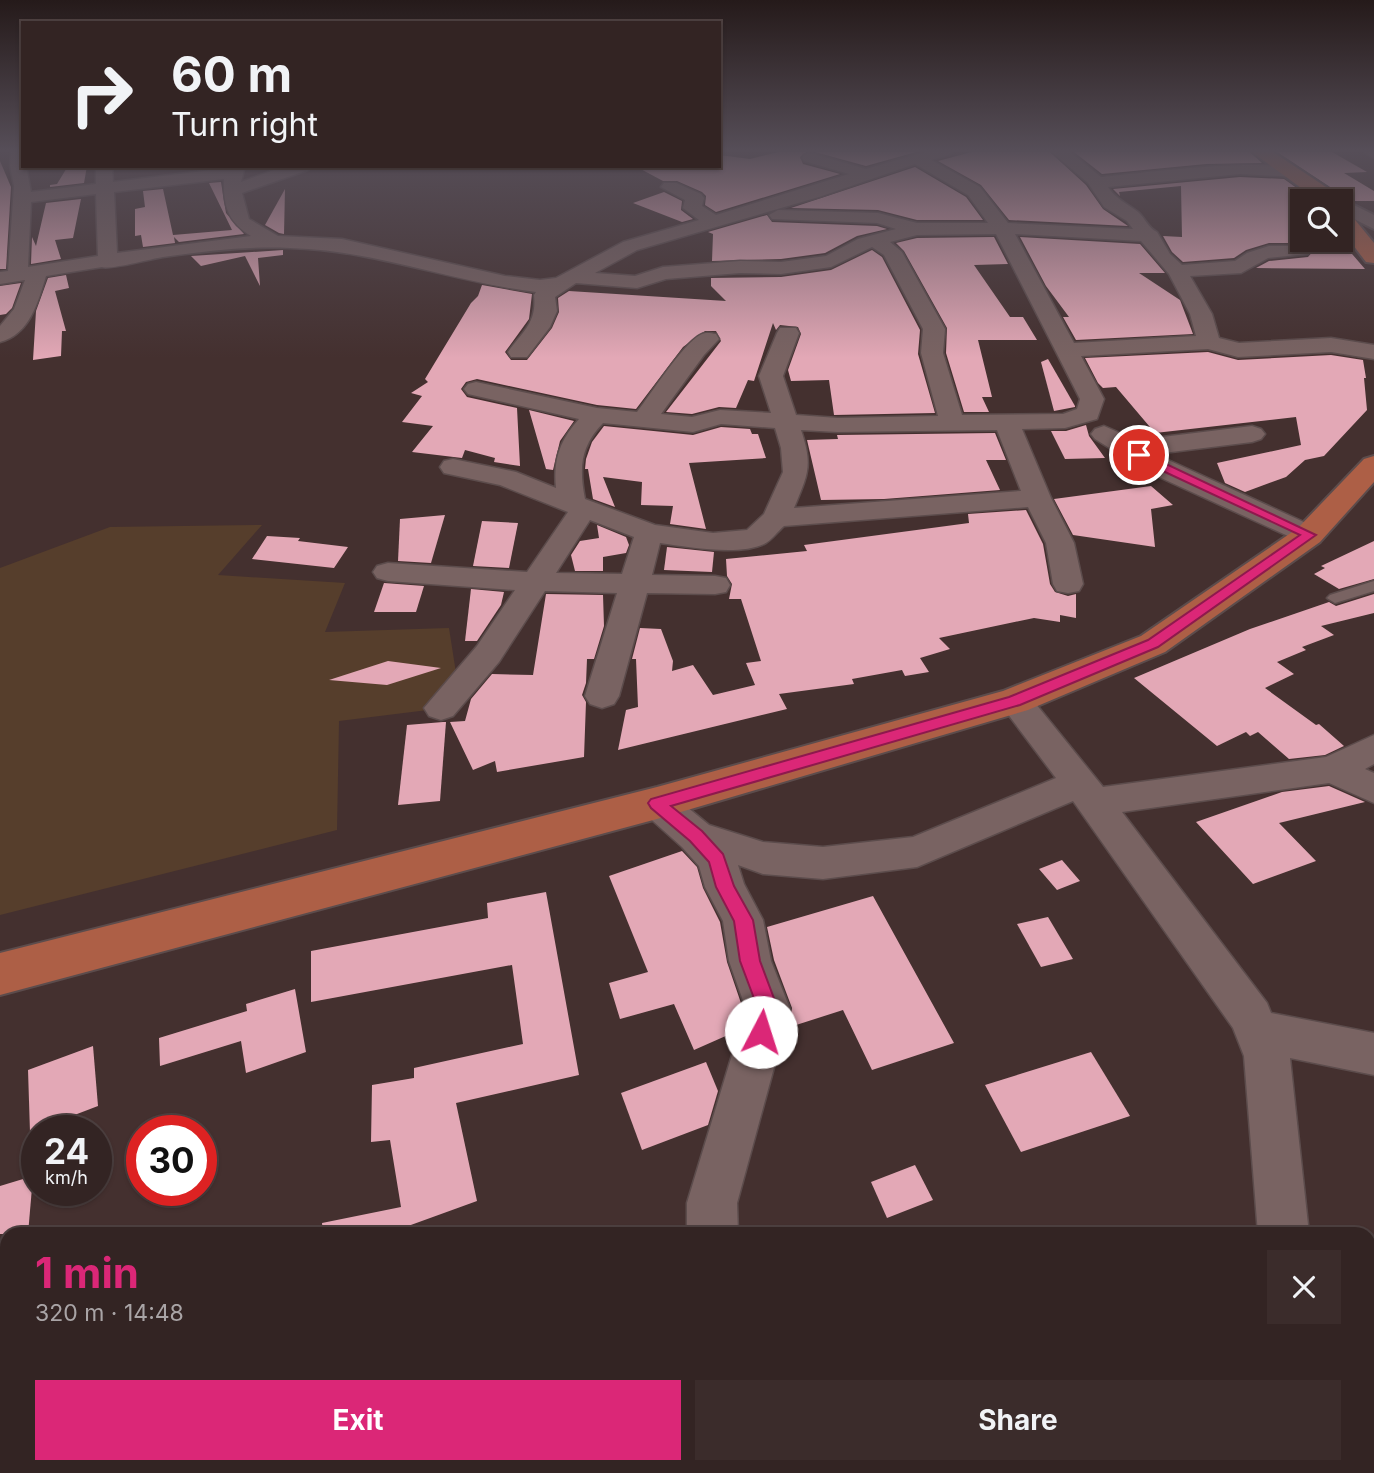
<!DOCTYPE html>
<html lang="en">
<head>
<meta charset="utf-8">
<style>
	:root { --surface:#332423; --page:#3b2c2b; --text:#f1f3f6; --muted:#a9a4a6; --line:#4e4141; --accent:#db2777 }
	body { margin:0; font-family:Inter,sans-serif; background:var(--page); color:var(--text); height:100vh; display:flex; flex-direction:column; font-size:26px; white-space:nowrap }
	* { box-sizing:border-box; margin:0 }
	p { font-size:23px; color:var(--muted) }
	.icon { flex:none; width:38px; height:38px; fill:none; stroke:currentColor; stroke-width:2; stroke-linecap:round; stroke-linejoin:round }
	.map { position:relative; flex:1; overflow:hidden }
	.details { position:absolute; left:0px; top:1227px; width:1376px; height:247px; display:flex; flex-direction:column; background:var(--surface); border-radius:21px 21px 0 0; box-shadow:0 2px 5px #0004,0 0 0 2px var(--line) }
	.details>* { flex:none }
	.top-card { position:absolute; left:21px; top:21px; width:700px; height:147px; border-radius:0px; box-shadow:0 2px 5px #0004,0 0 0 2px var(--line); background:#332423; color:var(--text); overflow:hidden }
	.fabs { position:absolute; left:1290px; top:189px; display:grid; gap:14px }
	.fabs a { display:grid; place-items:center; width:63px; height:63px; border-radius:0px; background:var(--surface); box-shadow:0 2px 5px #0004,0 0 0 2px var(--line); font-size:35px }
	.speed { position:absolute; left:21px; top:1115px; display:flex; gap:14px; font-size:35px; font-weight:700; text-align:center }
	.speed>* { display:grid; place-content:center; width:91px; height:91px; border-radius:50%; background:var(--surface); box-shadow:0 2px 5px #0004,0 0 0 2px var(--line); line-height:1 }
	.speed small { font-size:18px; font-weight:400 }
	.speed .limit { border:10px solid #d22; background:#fff; color:#111 }
	.pin { position:absolute; display:grid; place-items:center; width:60px; height:60px; color:#fff; margin:-30px; border:4px solid #fff; border-radius:50%; box-shadow:0 2px 7px #0007 }
	.me { position:absolute; width:77px; margin:-38px; rotate:5deg; stroke-linejoin:round; filter:drop-shadow(0 0 5px #0008) }
	.turn { display:flex; align-items:center; gap:24px; height:147px; padding:0 35px; font-size:32px }
	.turn .icon { width:91px; height:91px; stroke-width:2.5 }
	.turn b { display:block; font-size:49px; line-height:60px }
	.round { display:grid; place-items:center; flex:none; width:74px; height:74px; border-radius:0px; background:var(--page) }
	.headline { display:flex; align-items:center; justify-content:space-between; height:119px; padding:0 35px }
	h1 { font-size:42px; font-weight:700; line-height:52px; color:var(--accent) }
	.button { display:flex; gap:14px; margin-top:auto; padding:14px 35px }
	.button a { flex:1; height:80px; border-radius:0px; background:var(--accent); color:#fff; font-size:28px; font-weight:700; line-height:80px; text-align:center }
	.button a+a { background:var(--page); color:var(--text) }
	.map>svg:first-child { display:block }
	.green { fill:#563e2c }
	.building { fill:#e3a8b6 }
	.lines { fill:none; stroke-linecap:round; stroke-linejoin:round }
	.lane-casing { stroke:#5c4c4c; stroke-width:3 }
	.street-casing { stroke:#5c4c4c; stroke-width:3 }
	.secondary-casing { stroke:#5c4c4c; stroke-width:4 }
	.primary-casing { stroke:#5c4c4c; stroke-width:4 }
	.lane { fill:#796362; fill-rule:evenodd }
	.street { fill:#796362; fill-rule:evenodd }
	.secondary { fill:#796362; fill-rule:evenodd }
	.primary { fill:#ad5f46; fill-rule:evenodd }
	.route { fill:#db2777; stroke:#8e194d; stroke-width:2 }
</style>
</head>
<body>
<div class="map">
<svg width="1374" height="1473" viewBox="0 0 1374 1473">
	<rect width="100%" height="100%" fill="#44302f"/>
	<path class="green" d="M262,525L218,575L345,583L325,632L449,628L456,673L428,710L339,721L337,830L0,915V568L110,527Z"/>
	<g class="building">
		<path d="M779,152H806L800,157L803,164L840,174L716,212L705,205L706,196L702,192L677,181H663L635,166H719V155L750,159Z"/>
		<path d="M815,152H916L866,166Z"/>
		<path d="M972,152H1050L1086,185L1103,209L1128,226L1009,220L981,185L938,161Z"/>
		<path d="M1074,152H1250L1262,163L1206,164L1102,174Z"/>
		<path d="M1277,152H1332L1367,172L1344,173L1374,191V201H1352L1338,196L1330,187Z"/>
		<path d="M0,161L11,187L6,269H0Z"/>
		<path d="M68,166H87L84,183L50,187V185L57,184Z"/>
		<path d="M915,167L966,197L983,220H917L878,210L791,208Z"/>
		<path d="M1240,177L1284,179L1315,201H1302V240H1340L1365,269L1256,268L1269,261L1308,257L1314,250L1308,243H1269L1246,250L1234,258L1183,262L1172,252L1163,236L1182,237L1181,186L1119,192L1120,196L1113,189Z"/>
		<path d="M221,182L226,213L244,234L179,242L174,237L175,243L143,247L141,235L135,236V209L145,207L143,191L163,189L173,235L232,230L209,183Z"/>
		<path d="M285,189L284,234L279,233L265,225Z"/>
		<path d="M664,192L682,201L681,210L693,219L682,222L633,203Z"/>
		<path d="M81,199L73,238L55,240L61,259L31,264L32,237L36,246L46,203Z"/>
		<path d="M767,215L772,222L877,226L887,229L857,236L825,253L781,259L712,261L713,234L708,232Z"/>
		<path d="M994,237L1008,264L974,265L1010,317H1023L1037,340H978L992,397H982L989,412H964L946,353L947,328L904,251L896,243L917,238Z"/>
		<path d="M1020,237L1140,244L1165,273H1139L1180,300L1193,334L1076,340L1063,317H1069L1046,286Z"/>
		<path d="M283,250V255L258,258L260,286L245,256L201,266L191,256Z"/>
		<path d="M872,250L882,257L920,330L918,354L935,413L834,415L829,380L791,381L788,370L801,334L798,327L780,325L776,330L773,323L754,381L748,380L736,408L719,407L692,414L666,412L721,341L716,331H705L683,347L636,409L597,405L477,379L466,382L461,389L467,397L517,408L520,466L494,462L495,458L465,450L462,458L412,452L433,426L402,422L422,396L411,393L428,382L425,379L471,303L478,296L482,285L532,294L529,319L505,352L511,360H527L552,328L559,312L558,298L569,291L726,301L711,286V278L781,277L831,270Z"/>
		<path d="M66,275L69,288L55,291L66,331H62L61,356L33,360L36,311L48,278Z"/>
		<path d="M21,283L12,308L6,314L0,315V286Z"/>
		<path d="M1208,352L1238,360L1331,355L1363,360L1366,378H1364L1367,410L1324,456L1305,460L1286,477L1245,492L1225,483L1217,463L1301,445L1296,417L1155,433L1116,387L1103,388L1098,383L1085,358Z"/>
		<path d="M1048,359L1075,406V407L1054,411L1041,362Z"/>
		<path d="M529,410L574,421L560,441L553,470L546,469Z"/>
		<path d="M1086,425L1089,436L1105,458L1065,459L1051,431H1066Z"/>
		<path d="M604,426L693,435L721,427L750,429L752,434H758L766,458L689,463L706,529L670,524L673,506L641,505L642,482L603,477L615,507L593,499L588,469H585L586,459L592,442Z"/>
		<path d="M995,433L1006,460H986L1000,490L884,499L821,500L807,440L838,439L837,435Z"/>
		<path d="M1151,486L1173,505L1151,509L1155,547L1073,535L1054,499Z"/>
		<path d="M1026,510L1043,544L1050,584L1055,592L1068,596L1076,594V618L1060,615V622L1034,618L939,638L950,649L920,658L929,672L905,676L902,670L852,679L854,684L779,694L787,709L618,750L626,710L638,707L636,659H632L640,628L661,629L673,661L672,671L693,665L713,695L755,685L746,663L761,661L741,599H729L732,584L727,576L726,559L807,551L804,545L969,523L968,514Z"/>
		<path d="M445,515L431,563L398,561L400,519Z"/>
		<path d="M482,521L518,523L509,568L473,566Z"/>
		<path d="M597,525L626,537L629,545L626,553L603,557V571H575L571,555L580,541L599,538Z"/>
		<path d="M267,536L300,538L298,541L348,547L334,568L252,559Z"/>
		<path d="M1374,541V579L1339,589L1314,574L1325,568L1321,566Z"/>
		<path d="M667,547L714,552L712,572L664,570Z"/>
		<path d="M384,583L424,586L416,612H374Z"/>
		<path d="M471,589L504,592L501,605L477,641H465Z"/>
		<path d="M546,594L603,595L604,626L594,659H587L586,683L582,695L586,702L584,757L497,772L495,761L473,770L450,722L465,721L471,699L492,674L533,675Z"/>
		<path d="M1374,594V613L1321,626L1334,635L1302,647L1306,650L1277,662L1294,674L1265,688L1316,725L1319,724L1344,746L1325,755L1289,759L1258,732L1250,736L1246,732L1217,746L1134,678L1250,629L1329,602L1336,606Z"/>
		<path d="M388,661L441,668L387,685L329,680Z"/>
		<path d="M443,722H446L440,801L398,805L407,725Z"/>
		<path d="M1329,786L1365,802L1279,823L1316,861L1253,884L1196,822L1282,792Z"/>
		<path d="M682,851L697,867L703,888L720,922L727,962L743,1009L737,1031L694,1050L674,1004L620,1019L609,983L648,972L609,876Z"/>
		<path d="M1062,860L1080,881L1057,890L1039,869Z"/>
		<path d="M546,892L579,1075L456,1103L477,1201L386,1234H323L322,1223L401,1207L390,1140L371,1142L372,1085L414,1078V1068L523,1044L512,965L311,1002V951L488,918L487,903Z"/>
		<path d="M873,896L954,1043L872,1070L843,1010L793,1026L790,1019L792,1008L774,960L767,927Z"/>
		<path d="M1048,917L1073,959L1041,967L1017,924Z"/>
		<path d="M295,989L306,1052L246,1073L241,1041L160,1066L159,1038L247,1011L246,1004Z"/>
		<path d="M93,1046L98,1106L30,1132L28,1070Z"/>
		<path d="M1091,1052L1130,1116L1021,1152L985,1085Z"/>
		<path d="M706,1062L718,1091L708,1125L642,1150L621,1093Z"/>
		<path d="M915,1165L933,1200L887,1218L871,1182Z"/>
		<path d="M33,1176L28,1234H0V1186Z"/>
	</g>
	<g class="lines">
		<defs>
			<g id="lane">
				<path d="M1374,581V591L1335,603L1327,598L1330,595Z"/>
				<path d="M263,1466H292L295,1473H265Z"/>
			</g>
			<g id="street">
				<path d="M11,152H23V166H26L31,192L96,184V166H112L113,182L245,166L241,182L285,166H310L308,170L242,193L249,219L278,236L342,239L505,276L540,280L556,278L623,242L699,220L683,208L685,200L661,187L664,183H676L701,194L704,198L702,206L716,215L849,174L804,161L802,158L804,155L810,153L866,169L925,152H951L949,155L931,160L980,187L1008,223L1133,229L1127,221L1104,207L1088,183L1052,152H1070L1101,177C1133,174 1283,154 1301,173L1299,177L1240,174L1108,187C1116,199 1126,203 1138,212C1145,218 1148,228 1157,232L1170,254L1182,265L1235,261L1247,253L1269,246H1308L1311,250L1308,254L1268,258L1241,273L1190,276L1212,314L1219,338L1239,343L1331,338L1374,345V359L1331,352L1238,357L1208,349L1081,356L1104,399L1097,419L1065,428L1022,429L1051,498L1074,543L1083,584L1079,591L1068,593L1057,591L1053,584L1046,543L1028,507L784,526C778,531 771,541 764,544C739,556 688,547 660,543L652,575L715,576L726,578L730,585L726,592L715,594L647,593L619,696L614,704L602,708L590,704L585,696L617,593L545,591L499,662L453,716L441,720L429,716L424,708L477,646L515,590L388,581L377,578L373,572L377,566L388,563L527,572L568,512L500,485L444,473L440,467L444,461L453,459L516,472L556,488C553,459 560,440 579,419L468,394L464,389L468,384L476,382L597,408L637,412C651,394 682,345 700,335C705,332 710,333 716,334L719,339L704,355L661,414L692,417L720,410L771,413L759,376L777,333L780,328H796L799,333L783,376L796,415L838,418L938,416L921,353L923,329L884,255L872,247L831,267L781,274L740,273L666,279L637,288L576,283L555,297L557,311L550,327L527,357H511L508,352C523,331 537,323 534,295L536,292C453,282 374,250 290,248C248,246 205,251 163,257C150,259 111,270 102,267L46,276C38,302 30,334 0,342V326L14,309L25,280L0,284V272L8,271L14,186L10,166ZM915,164L968,195L988,223H917L878,213L778,210L769,215L772,219L877,223L896,229L858,239L826,256L781,262L740,261L663,267L635,276L595,273L637,250L819,197ZM224,179C223,206 228,222 251,236L117,253L114,192ZM96,194L98,256L28,267L31,202ZM996,234L1080,399L1077,409L1063,414L962,415L943,353L945,329L902,252L890,242L917,235ZM1015,234L1141,241L1169,274L1190,314L1196,336L1074,343ZM603,423L693,432L721,424L775,428L781,448L783,472L764,514L747,530L713,533L655,525L585,499C579,468 580,447 603,423ZM801,430L838,432L997,430L1021,491L794,508C808,474 813,466 801,430ZM590,520L634,537L622,574L556,573Z"/>
				<path d="M1364,152H1374V158Z"/>
				<path d="M1104,426L1120,433L1154,438L1252,426L1261,429L1265,434L1261,439L1252,442L1155,454L1319,529L1323,535L1319,541L1309,544L1299,541L1148,472L1095,439L1091,434L1095,429Z"/>
				<path d="M1015,689L1027,693L1103,787L1326,757L1374,735V764L1365,769L1374,773V803L1329,783L1122,812L1267,1003L1271,1013L1374,1033V1075L1290,1058L1309,1234H1258L1244,1056L1233,1028L1073,801L917,867L823,879L763,874L738,865L744,884L763,920L771,961L790,1009L737,1203L738,1234H687V1203L746,1009L729,961L723,921L705,887L699,866L682,847L644,813L638,803L644,793L657,789L670,793L709,825L763,842L823,847L913,837L1056,778L998,701L1003,693Z"/>
				<path d="M7,1244V1296L0,1299V1247Z"/>
				<path d="M322,1466H381L378,1473H320Z"/>
				<path d="M1269,1466H1327L1326,1473H1268Z"/>
			</g>
			<path id="secondary" d="M1340,198L1374,215V229L1340,212V201H1332Z"/>
			<g id="primary">
				<path d="M1252,152H1273L1329,189L1339,201H1319Z"/>
				<path d="M1340,208L1347,210L1374,243V263L1366,262L1340,228Z"/>
				<path d="M1374,456V482L1320,542L1165,652L1028,710L657,819L0,995V953L657,787L1003,691L1141,636L1298,528L1364,459Z"/>
			</g>
		</defs>
		<use href="#lane" class="lane-casing"/>
		<use href="#street" class="street-casing"/>
		<use href="#secondary" class="secondary-casing"/>
		<use href="#primary" class="primary-casing"/>
		<use href="#lane" class="lane"/>
		<use href="#street" class="street"/>
		<use href="#secondary" class="secondary"/>
		<use href="#primary" class="primary"/>
	</g>
	<linearGradient id="sky" x2="0" y2="1"><stop stop-color="#251a1a"/><stop offset="0.42" stop-color="#564e58"/><stop offset="1" stop-color="#564e58" stop-opacity="0"/></linearGradient>
	<rect width="1374" height="358" fill="url(#sky)"/>
	<path class="route" d="M1135,453H1143L1316,535L1158,647L1020,705L671,806L702,831L723,854L734,886L753,920L760,961L778,1009L768,1039L761,1042L754,1039L751,1032L758,1009L740,961L734,921L716,887L709,862L690,841L651,808L648,803L651,799L1009,697L1148,640L1300,535L1135,458Z"/>
</svg>
<div class="fabs">
<a><svg class="icon" aria-label="search" viewBox="0 0 24 24"><circle cx="10" cy="10" r="6"/><path d="M15 15l6 6"/></svg></a>
</div>
<div class="speed"><div>24<small>km/h</small></div><div class="limit">30</div></div>
<div class="pin" style="left:1139px;top:455px;background:#d93025"><svg class="icon" aria-label="arrive" viewBox="0 0 24 24"><path d="M6 21V4h12l-3 4 3 4H6"/></svg></div>
<svg class="me" style="left:761px;top:1032px" viewBox="-20 -20 40 40"><circle r="19" fill="#fff"/><path d="M0-13L10 11 0 6-10 11z" fill="#db2777"/></svg>
<div class="top-card">
<div class="turn"><svg class="icon" aria-label="right" viewBox="0 0 24 24"><path d="M7 20v-9h11M14 6l5 5-5 5"/></svg><div><b>60 m</b>Turn right</div></div>
</div>
<section class="details">
<div class="headline"><div><h1>1 min</h1><p>320 m · 14:48</p></div><a class="round"><svg class="icon" aria-label="close" viewBox="0 0 24 24"><path d="M6 6l12 12M18 6L6 18"/></svg></a></div>
<div class="button"><a>Exit</a><a>Share</a></div>
</section>
</div>
</body>
</html>
